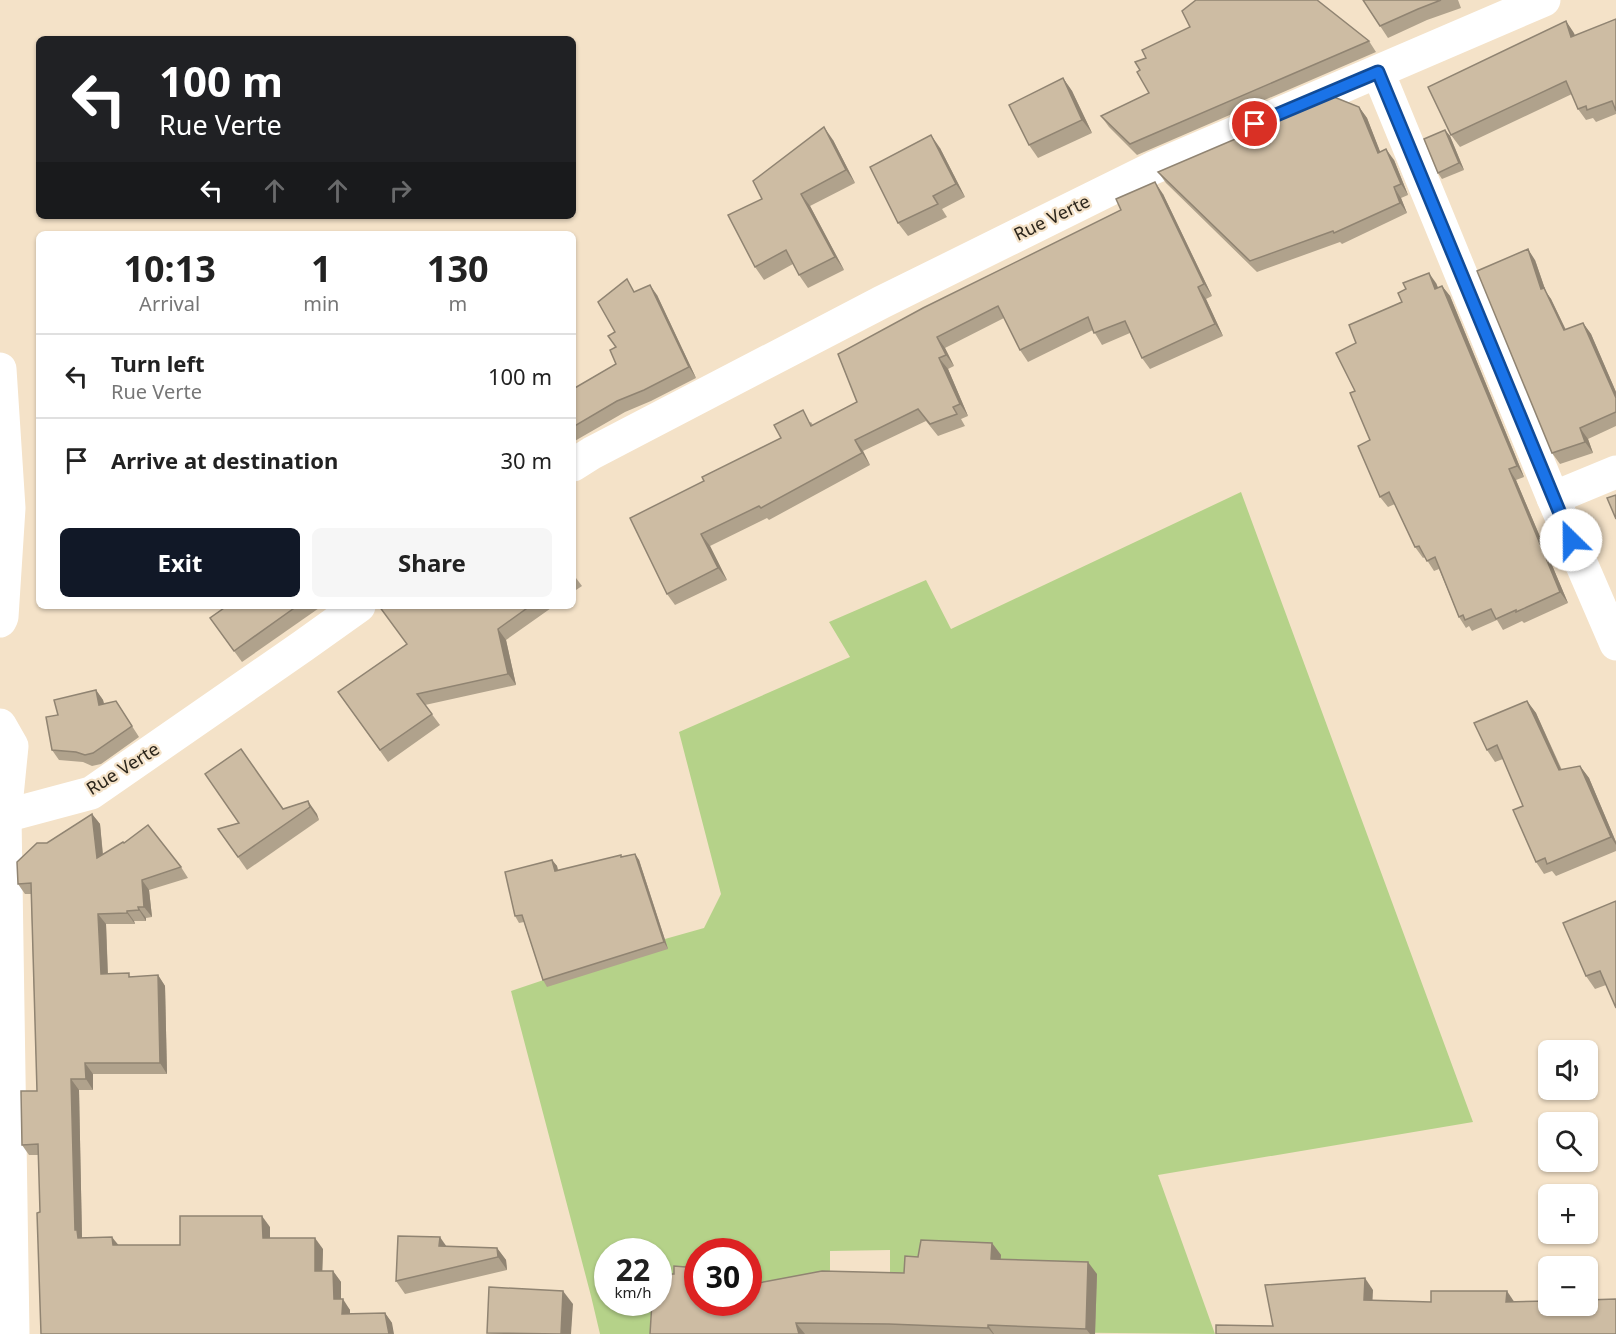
<!DOCTYPE html>
<html lang="en">
<head>
<meta charset="utf-8">
<style>
	:root { --surface:#fff; --page:#f6f6f6; --text:#222; --muted:#767676; --line:#e0e0e0; --accent:#111827 }
	body { margin:0; font-family:"Noto Sans",sans-serif; background:var(--page); color:var(--text); height:100vh; display:flex; flex-direction:column; font-size:22px; white-space:nowrap }
	* { box-sizing:border-box; margin:0 }
	p { font-size:20px; color:var(--muted) }
	.icon { flex:none; width:33px; height:33px; fill:none; stroke:currentColor; stroke-width:2; stroke-linecap:round; stroke-linejoin:round }
	.map { position:relative; flex:1; overflow:hidden }
	.details { position:absolute; left:36px; top:231px; width:540px; height:378px; display:flex; flex-direction:column; background:var(--surface); border-radius:9px; box-shadow:0 2px 4px #0004 }
	.details>* { flex:none }
	.top-card { position:absolute; left:36px; top:36px; width:540px; height:183px; border-radius:9px; box-shadow:0 2px 4px #0004; background:#202124; color:#fff; overflow:hidden }
	.buttons { position:absolute; left:1538px; top:1040px; display:grid; gap:12px }
	.buttons a { display:grid; place-items:center; width:60px; height:60px; border-radius:9px; background:var(--surface); box-shadow:0 2px 4px #0004; font-size:30px }
	.speed { position:absolute; left:594px; top:1238px; display:flex; gap:12px; font-size:30px; font-weight:700; text-align:center }
	.speed>* { display:grid; place-content:center; width:78px; height:78px; border-radius:50%; background:var(--surface); box-shadow:0 2px 4px #0004; line-height:1 }
	.speed small { font-size:15px; font-weight:400 }
	.speed .limit { border:9px solid #d22; background:#fff; color:#111 }
	.pin { position:absolute; display:grid; place-items:center; width:51px; height:51px; color:#fff; margin:-26px; border:3px solid #fff; border-radius:50%; box-shadow:0 2px 6px #0007 }
	.me { position:absolute; width:66px; margin:-33px; rotate:337deg; stroke-linejoin:round; filter:drop-shadow(0 0 4px #0008) }
	.turn { display:flex; align-items:center; gap:21px; height:126px; padding:0 24px; font-size:27px }
	.turn .icon { width:78px; height:78px; stroke-width:2.5 }
	.turn b { display:block; font-size:42px; line-height:51px }
	.lanes { display:flex; align-items:center; height:57px; padding:0 24px; background:#0003; justify-content:center; gap:30px; direction:ltr }
	.lanes .off { opacity:.35 }
	.eta { display:flex; justify-content:space-evenly; align-items:center; height:102px; text-align:center }
	.eta b { font-size:36px; font-weight:700; line-height:42px }
	.action { display:flex; gap:12px; margin-top:auto; padding:12px 24px }
	.action a { flex:1; height:69px; border-radius:9px; background:var(--accent); color:#fff; font-size:24px; font-weight:700; line-height:69px; text-align:center }
	.action a+a { background:var(--page); color:var(--text) }
	ul { padding:0; list-style:none }
	li { display:flex; align-items:center; gap:18px; height:84px; padding:0 24px; border-top:2px solid var(--line) }
	li div { flex:1 }
	li b { display:block; font-size:22px }
	li em { font-style:normal }
	.map>svg:first-child { display:block }
	.green { fill:#b5d289 }
	.lines { fill:none; stroke-linecap:round; stroke-linejoin:round }
	.minor { stroke:#fff; stroke-width:33 }
	.wall { fill:#b0a28c }
	.shaded-wall { fill:#908472 }
	.building { fill:#cdbca3; stroke:#908472; stroke-width:1.5 }
	.route-casing { stroke:#114b97; stroke-width:15 }
	.route { stroke:#1a73e8; stroke-width:10 }
	.labels { text-anchor:middle; stroke-width:4.5; stroke-linejoin:round; paint-order:stroke }
	.street-label { font-size:18px; fill:#2c261c; stroke:#f4e2c8 }
</style>
</head>
<body>
<div class="map">
<svg width="1616" height="1334" viewBox="0 0 1616 1334">
	<rect width="100%" height="100%" fill="#f4e2c8"/>
	<path class="green" d="M1241,492L1473,1122L1158,1175L1215,1334L919,1331L890,1278V1250L830,1251V1277L848,1334L749,1287L748,1251H698L697,1284H659L658,1251H608V1302H652V1334H600L591,1296L511,991L665,939L704,928L721,894L679,732L850,657L829,622L926,580L951,629Z"/>
	<g class="lines">
		<g class="minor">
			<path d="M1378,72L1553,498L1616,644"/>
			<path d="M0,369L9,508L2,617L0,621"/>
			<path d="M573,465L592,453L882,302L1153,168L1544,0"/>
			<path d="M1553,498L1616,472"/>
			<path d="M0,725L12,746L5,816L13,1334"/>
			<path d="M5,816L91,793L303,646L359,606"/>
		</g>
	</g>
	<g class="wall">
		<path d="M1363,0H1458L1461,8L1427,20L1388,38Z"/>
		<path d="M1616,19V114L1596,122L1593,118L1586,120L1578,109L1572,94L1460,147L1451,135L1566,21L1575,36Z"/>
		<path d="M1369,41L1376,52L1137,155L1109,127L1101,116L1149,93L1140,70Z"/>
		<path d="M1063,78L1072,91L1092,133L1038,158L1029,145Z"/>
		<path d="M1359,107L1367,118L1380,152L1394,160L1408,195L1401,198L1407,213L1342,244L1340,242L1257,272L1166,183L1158,172Z"/>
		<path d="M1445,130L1450,136L1464,170L1442,179L1438,173Z"/>
		<path d="M833,140L855,183L810,206L844,270L808,288L799,275L793,264L764,280L755,267L762,199Z"/>
		<path d="M940,148L965,197L942,209L947,217L908,236L898,223Z"/>
		<path d="M1163,194L1212,296L1206,299L1223,336L1150,369L1142,358L1130,333L1102,345L1093,330L1028,362L1020,350L1004,318L945,348L954,366L948,369L968,416L961,419L965,426L938,436L926,421L863,451L870,465L769,520L767,518L710,546L727,580L675,605L667,594L704,481L811,422L813,425L857,402L838,354Z"/>
		<path d="M1535,260L1546,292L1551,299L1566,330L1583,323L1591,334L1616,392V426L1588,439L1593,453L1560,464L1552,453Z"/>
		<path d="M1436,283L1438,288L1442,286L1450,296L1524,477L1516,480L1568,603L1524,623L1522,621L1503,630L1497,620L1472,631L1469,626L1466,628L1459,617L1439,569L1434,571L1425,557L1423,558L1415,547L1395,504L1388,507L1380,497L1370,440L1355,391L1356,343L1402,302Z"/>
		<path d="M635,292L657,295L696,378L651,401L625,412L573,442V389L616,364L615,332Z"/>
		<path d="M573,574L582,586L573,592Z"/>
		<path d="M227,606H322L242,662L210,618Z"/>
		<path d="M379,606H554L506,640L516,685L425,705L440,725L388,762L338,692L407,644Z"/>
		<path d="M96,690L103,700L104,704L116,701L139,737L101,764L92,766L83,762L59,760L52,750L58,715Z"/>
		<path d="M1527,701L1536,713L1562,770L1580,766L1589,778L1616,842V851L1556,876L1552,871L1544,874L1536,862L1523,806L1503,759L1495,762L1487,750Z"/>
		<path d="M308,801L319,820L247,870L218,829Z"/>
		<path d="M92,814L100,824L103,854L124,843L181,867L188,878L149,890L152,917L146,918V921H134L135,924H106L108,973L132,977L158,975L165,986L167,1074H93V1090H79L82,1238L118,1245H180L270,1227V1238L323,1249L322,1271H333L341,1282V1299L350,1310V1314L385,1313L392,1323L41,1334L40,1212L39,1155H29L22,1145L37,1091L31,894H25L18,884L47,843Z"/>
		<path d="M635,854L639,860L668,949L547,987L543,980L524,922L519,923L515,916L552,860L557,866L558,870Z"/>
		<path d="M1616,901L1606,985L1595,989L1586,976Z"/>
		<path d="M992,1243L1001,1255L1000,1259L1097,1274L1095,1334H650L674,1274L698,1302L904,1273L918,1257Z"/>
		<path d="M446,1246L497,1248L506,1260L507,1270L405,1294L396,1281Z"/>
	</g>
	<g class="shaded-wall">
		<path d="M1566,21L1574,33L1580,49L1571,37Z"/>
		<path d="M1063,78L1072,91L1092,133L1082,120Z"/>
		<path d="M1359,107L1367,118L1385,164L1378,153Z"/>
		<path d="M824,127L833,140L855,183L846,170Z"/>
		<path d="M1445,130L1450,136L1464,170L1459,163Z"/>
		<path d="M931,135L940,148L965,197L956,184Z"/>
		<path d="M1386,149L1394,160L1408,195L1401,184Z"/>
		<path d="M1155,182L1163,194L1212,296L1204,284Z"/>
		<path d="M1394,187L1401,198L1407,213L1400,203Z"/>
		<path d="M801,194L810,206L844,270L835,257Z"/>
		<path d="M1528,249L1535,260L1546,292L1551,299L1571,341L1564,330L1541,289Z"/>
		<path d="M1429,273L1436,283L1443,299L1435,289Z"/>
		<path d="M650,285L657,295L696,378L689,367Z"/>
		<path d="M1442,286L1450,296L1524,477L1517,466Z"/>
		<path d="M1198,287L1206,299L1223,336L1215,324Z"/>
		<path d="M1583,323L1591,334L1616,392V398Z"/>
		<path d="M937,337L945,348L954,366L946,355Z"/>
		<path d="M939,358L948,369L968,416L960,404Z"/>
		<path d="M1580,428L1588,439L1593,453L1585,442Z"/>
		<path d="M855,440L863,451L870,465L862,453Z"/>
		<path d="M1509,469L1516,480L1568,603L1560,592Z"/>
		<path d="M701,534L710,546L727,580L718,568Z"/>
		<path d="M498,629L506,640L516,685L508,674Z"/>
		<path d="M96,690L103,700L107,716L99,705Z"/>
		<path d="M1527,701L1536,713L1567,783L1559,770Z"/>
		<path d="M1580,766L1589,778L1616,842V845L1611,837Z"/>
		<path d="M308,801L317,814L319,820L310,807Z"/>
		<path d="M92,814L100,824L104,869L97,858Z"/>
		<path d="M635,854L639,860L668,949L664,942Z"/>
		<path d="M552,860L557,866L559,877L555,871Z"/>
		<path d="M142,880L149,890L152,917L144,907Z"/>
		<path d="M138,907L146,918V921L139,910Z"/>
		<path d="M127,911L134,921L135,924L127,913Z"/>
		<path d="M98,914L106,924L108,984L101,974Z"/>
		<path d="M158,975L165,986L167,1074L160,1063Z"/>
		<path d="M85,1063L93,1074V1090L86,1079Z"/>
		<path d="M71,1079L79,1090L82,1238H78L75,1230Z"/>
		<path d="M262,1216L270,1227V1249L263,1238Z"/>
		<path d="M112,1237L120,1247L113,1245Z"/>
		<path d="M440,1237L449,1250L439,1246Z"/>
		<path d="M315,1238L323,1249L322,1282L315,1271Z"/>
		<path d="M992,1243L1001,1255L1000,1271L991,1259Z"/>
		<path d="M497,1248L506,1260L507,1270L498,1257Z"/>
		<path d="M1088,1262L1097,1274L1095,1334H1090L1086,1329Z"/>
		<path d="M333,1271L341,1282V1310L334,1299Z"/>
		<path d="M1365,1278L1373,1290L1372,1312L1364,1300Z"/>
		<path d="M563,1291L573,1304L571,1334H561Z"/>
		<path d="M1507,1291L1515,1303L1506,1302Z"/>
		<path d="M343,1299L350,1310V1325L342,1314Z"/>
		<path d="M385,1313L392,1323L394,1334H389Z"/>
		<path d="M796,1323L805,1334H799Z"/>
		<path d="M988,1325L994,1334H993L988,1328Z"/>
	</g>
	<g class="building">
		<path d="M1196,0H1317L1369,41L1130,144L1101,116L1149,93L1137,72L1140,70L1135,62L1146,58L1142,50L1190,27L1182,11Z"/>
		<path d="M1363,0H1441L1418,9L1380,26Z"/>
		<path d="M1616,19V111L1612,101L1587,110L1586,106L1578,109L1566,81L1451,135L1428,87L1566,21L1571,37Z"/>
		<path d="M1063,78L1082,120L1029,145L1009,105Z"/>
		<path d="M1334,97L1359,107L1378,153L1386,149L1401,184L1394,187L1400,203L1334,233L1333,231L1250,261L1158,172Z"/>
		<path d="M824,127L846,170L801,194L835,257L799,275L786,250L755,267L728,215L762,199L753,181Z"/>
		<path d="M1445,130L1459,163L1438,173L1424,139Z"/>
		<path d="M931,135L956,184L933,196L938,204L898,223L870,167Z"/>
		<path d="M1155,182L1204,284L1198,287L1215,324L1142,358L1125,321L1094,333L1088,317L1020,350L998,306L937,337L946,355L939,358L960,404L953,407L957,414L930,424L918,409L855,440L862,453L761,508L759,506L701,534L718,568L667,594L630,518L704,481L702,477L781,438L774,425L803,410L811,426L857,402L838,354L923,308L1121,210L1116,199Z"/>
		<path d="M1528,249L1541,289L1544,288L1564,330L1583,323L1616,398V412L1580,428L1585,442L1552,453L1477,271Z"/>
		<path d="M1429,273L1435,289L1442,286L1517,466L1509,469L1560,592L1516,612V610L1496,619L1491,609L1465,620L1463,615L1459,617L1435,557L1427,561L1419,546L1415,547L1389,492L1380,497L1358,446L1370,440L1350,393L1355,391L1336,353L1356,343L1349,325L1402,302L1398,293L1406,289L1403,283Z"/>
		<path d="M627,279L634,292L650,285L689,367L644,390L617,401L573,427V389L616,364L610,350L616,347L608,336L615,332L598,302Z"/>
		<path d="M1616,495V519L1607,498Z"/>
		<path d="M227,606H297L234,651L210,618Z"/>
		<path d="M379,606H530L498,629L508,674L417,694L432,714L380,750L338,692L407,644Z"/>
		<path d="M96,690L99,705L116,701L132,726L93,753L85,755L76,752L52,750L46,717L58,715L54,700Z"/>
		<path d="M1527,701L1559,770L1580,766L1611,837L1547,864L1545,858L1536,862L1513,810L1523,806L1497,745L1487,750L1474,723Z"/>
		<path d="M241,749L283,809L308,801L310,807L238,857L218,829L239,823L205,774Z"/>
		<path d="M92,814L97,858L123,842L124,843L148,825L181,867L142,880L144,907H138L139,910L127,911V913L98,914L101,974L129,973V977L158,975L160,1063H85L86,1079H71L75,1230H77L78,1238L112,1237L113,1245H180V1216H262L263,1238H315V1271H333L334,1299H343L342,1314L385,1313L389,1334H41L37,1213L40,1212L38,1144L22,1145L21,1091H37L31,883L18,884L17,862L37,843H47Z"/>
		<path d="M635,854L664,942L543,980L522,915L515,916L505,872L552,860L555,871L621,855V857Z"/>
		<path d="M1616,901V1008L1600,971L1586,976L1563,923Z"/>
		<path d="M398,1236L440,1237L439,1246L497,1248L498,1257L396,1281Z"/>
		<path d="M921,1240L992,1243L991,1259L1088,1262L1086,1329L988,1325V1328L889,1324L796,1323L799,1334H650L652,1302H658V1274H674V1266L698,1268V1302H748V1285L822,1271L904,1273L905,1256L918,1257Z"/>
		<path d="M1365,1278L1364,1300L1431,1302V1291H1507L1506,1302L1548,1301V1305H1587V1300L1616,1299V1334H1216V1325L1273,1326L1265,1285Z"/>
		<path d="M489,1287L563,1291L561,1334L487,1333Z"/>
	</g>
	<g class="lines">
		<defs>
			<path id="route" d="M1255,124L1378,72L1571,540"/>
		</defs>
		<use href="#route" class="route-casing"/>
		<use href="#route" class="route"/>
	</g>
	<g class="labels">
		<g class="street-label">
			<text transform="translate(1052 218) rotate(-26)" y="6">Rue Verte</text>
			<text transform="translate(123 769) rotate(-32)" y="6">Rue Verte</text>
		</g>
	</g>
</svg>
<div class="buttons">
<a><svg class="icon" aria-label="sound" viewBox="0 0 24 24"><path d="M4 9h4l5-4v14l-5-4H4zM17 9q2 3 0 6"/></svg></a>
<a><svg class="icon" aria-label="search" viewBox="0 0 24 24"><circle cx="10" cy="10" r="6"/><path d="M15 15l6 6"/></svg></a>
<a>+</a>
<a>−</a>
</div>
<div class="speed"><div>22<small>km/h</small></div><div class="limit">30</div></div>
<div class="pin" style="left:1255px;top:124px;background:#d93025"><svg class="icon" aria-label="arrive" viewBox="0 0 24 24"><path d="M6 21V4h12l-3 4 3 4H6"/></svg></div>
<svg class="me" style="left:1571px;top:540px" viewBox="-20 -20 40 40"><circle r="19" fill="#fff"/><path d="M0-13L10 11 0 6-10 11z" fill="#1a73e8"/></svg>
<div class="top-card">
<div class="turn"><svg class="icon" aria-label="left" viewBox="0 0 24 24"><path d="M17 20v-9H6M10 6l-5 5 5 5"/></svg><div><b>100 m</b>Rue Verte</div></div>
<div class="lanes"><svg class="icon" aria-label="left" viewBox="0 0 24 24"><path d="M17 20v-9H6M10 6l-5 5 5 5"/></svg><svg class="icon off" aria-label="ahead" viewBox="0 0 24 24"><path d="M12 20V5M6 11l6-6 6 6"/></svg><svg class="icon off" aria-label="ahead" viewBox="0 0 24 24"><path d="M12 20V5M6 11l6-6 6 6"/></svg><svg class="icon off" aria-label="right" viewBox="0 0 24 24"><path d="M7 20v-9h11M14 6l5 5-5 5"/></svg></div>
</div>
<section class="details">
<div class="eta">
<div><b>10:13</b><p>Arrival</p></div>
<div><b>1</b><p>min</p></div>
<div><b>130</b><p>m</p></div>
</div>
<ul>
<li><svg class="icon" aria-label="left" viewBox="0 0 24 24"><path d="M17 20v-9H6M10 6l-5 5 5 5"/></svg><div><b>Turn left</b><p>Rue Verte</p></div><em>100 m</em></li>
<li><svg class="icon" aria-label="arrive" viewBox="0 0 24 24"><path d="M6 21V4h12l-3 4 3 4H6"/></svg><div><b>Arrive at destination</b></div><em>30 m</em></li>
</ul>
<div class="action"><a>Exit</a><a>Share</a></div>
</section>
</div>
</body>
</html>
